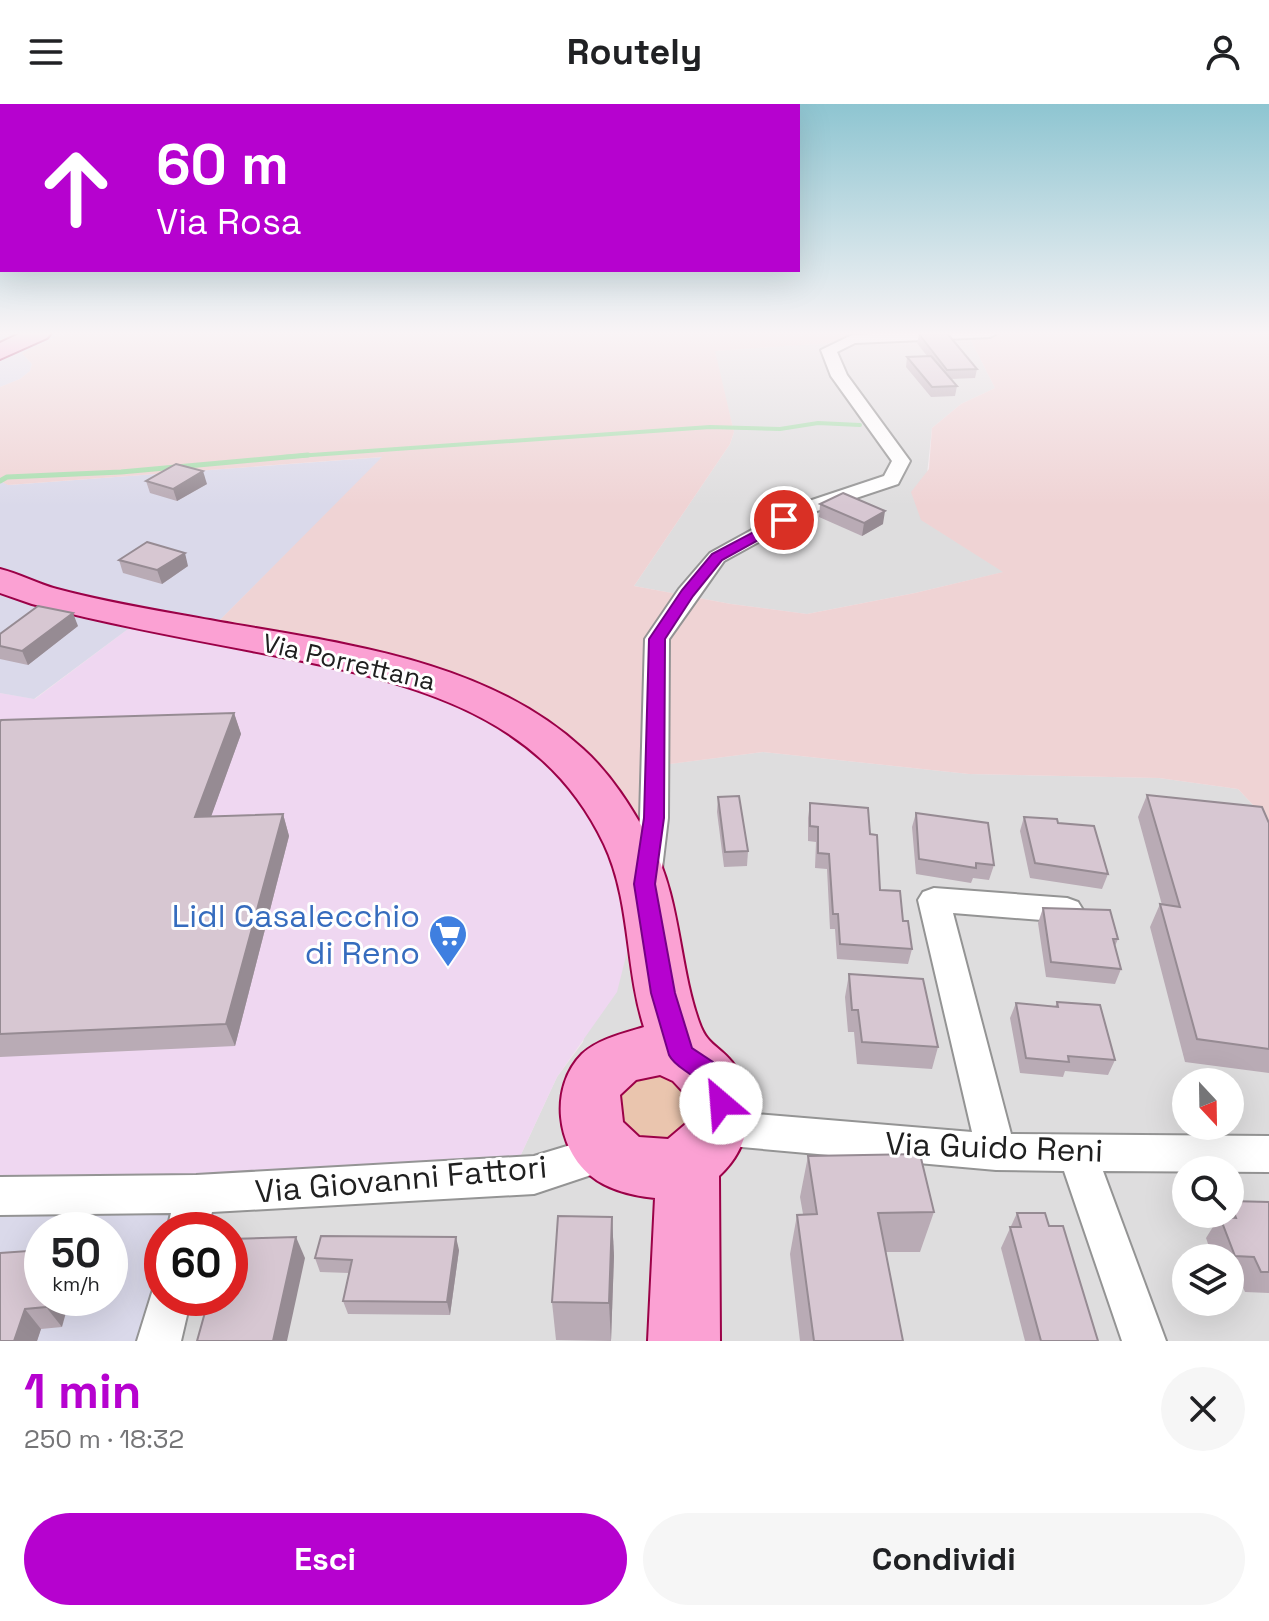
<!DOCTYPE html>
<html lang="it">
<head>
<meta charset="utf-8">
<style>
	:root { --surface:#fff; --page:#f6f6f6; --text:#202124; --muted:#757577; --accent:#b602cf }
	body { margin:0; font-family:"Space Grotesk",sans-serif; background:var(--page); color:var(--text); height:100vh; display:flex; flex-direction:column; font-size:30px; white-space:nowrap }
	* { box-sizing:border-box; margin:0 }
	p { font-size:26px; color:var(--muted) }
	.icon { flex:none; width:44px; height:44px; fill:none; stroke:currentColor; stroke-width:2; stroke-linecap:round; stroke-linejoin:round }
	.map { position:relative; height:1237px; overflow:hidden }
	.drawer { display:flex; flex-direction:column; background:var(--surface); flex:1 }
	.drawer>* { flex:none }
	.guide { position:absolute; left:0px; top:0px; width:800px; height:168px; box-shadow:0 8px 32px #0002; background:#b602cf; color:#fff; overflow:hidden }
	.needle { width:52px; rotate:158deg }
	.controls { position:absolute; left:1172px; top:964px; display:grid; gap:16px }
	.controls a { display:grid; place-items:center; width:72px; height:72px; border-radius:50%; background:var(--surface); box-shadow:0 8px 32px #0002; font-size:40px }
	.speed { position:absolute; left:24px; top:1108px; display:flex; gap:16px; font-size:40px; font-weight:700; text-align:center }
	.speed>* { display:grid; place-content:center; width:104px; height:104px; border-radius:50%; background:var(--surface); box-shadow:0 8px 32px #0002; line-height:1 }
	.speed small { font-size:20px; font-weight:400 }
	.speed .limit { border:12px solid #d22; background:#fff; color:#111 }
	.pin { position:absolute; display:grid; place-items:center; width:68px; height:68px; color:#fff; margin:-34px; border:4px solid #fff; border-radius:50%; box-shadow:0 2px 8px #0007 }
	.me { position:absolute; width:88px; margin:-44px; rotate:333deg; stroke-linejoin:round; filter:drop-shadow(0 0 6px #0008) }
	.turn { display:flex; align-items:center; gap:28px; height:168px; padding:0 24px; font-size:36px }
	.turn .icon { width:104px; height:104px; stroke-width:2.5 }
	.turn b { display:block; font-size:56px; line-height:68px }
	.round { display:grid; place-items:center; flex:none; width:84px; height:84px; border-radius:42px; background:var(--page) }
	.overview { display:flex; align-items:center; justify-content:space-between; height:136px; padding:0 24px }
	h1 { font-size:48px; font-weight:800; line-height:60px; color:var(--accent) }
	.primary-button { display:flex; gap:16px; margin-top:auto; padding:16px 24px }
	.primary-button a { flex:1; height:92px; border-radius:48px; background:var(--accent); color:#fff; font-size:32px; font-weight:800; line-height:92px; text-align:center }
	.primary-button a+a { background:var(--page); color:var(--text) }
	header { display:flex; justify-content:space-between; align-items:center; height:104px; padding:0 24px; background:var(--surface); font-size:36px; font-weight:800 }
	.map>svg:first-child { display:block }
	.residential { fill:#deddde; fill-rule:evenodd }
	.commercial { fill:#efd7f1 }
	.industrial { fill:#dad9ea; fill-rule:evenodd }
	.farmland { fill:#efd3d4; fill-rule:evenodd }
	.grass { fill:#eac5ae }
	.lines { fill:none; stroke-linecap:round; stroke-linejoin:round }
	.stream-far1 { stroke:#a8deae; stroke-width:4 }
	.stream { stroke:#a8deae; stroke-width:5 }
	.minor-casing { stroke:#949494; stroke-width:4 }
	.primary-casing { stroke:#9b0147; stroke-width:4 }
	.minor { fill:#fff; fill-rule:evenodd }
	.primary { fill:#fba1d3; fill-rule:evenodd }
	.wall { fill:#b9abb5 }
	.shaded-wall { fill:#968b93 }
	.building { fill:#d7c7d2; stroke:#968b93; stroke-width:2 }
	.route { fill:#b602cf; stroke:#760187; stroke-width:2 }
	.labels { text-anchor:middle; stroke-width:6; stroke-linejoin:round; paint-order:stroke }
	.street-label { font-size:26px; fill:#202020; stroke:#fff }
	.near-shop-label { font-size:32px; fill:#366cbe; stroke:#fff; text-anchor:end }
	.near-street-label { font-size:32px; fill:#202020; stroke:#fff }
</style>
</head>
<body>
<header><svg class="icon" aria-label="menu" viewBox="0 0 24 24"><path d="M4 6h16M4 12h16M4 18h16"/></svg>Routely<svg class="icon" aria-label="person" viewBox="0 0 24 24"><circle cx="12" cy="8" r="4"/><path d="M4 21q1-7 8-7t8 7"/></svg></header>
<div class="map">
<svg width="1269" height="1237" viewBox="0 0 1269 1237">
	<rect width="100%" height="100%" fill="#f1e7eb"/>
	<g class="residential">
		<path d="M967,229L995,284L961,300L932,324L922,416L1004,468L915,489L807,510L731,500L634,482L730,340L734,328L714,247Z"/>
		<path d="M763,648L969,670L1159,674L1238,685L1269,718V1237H181L193,1194H230V1126H212L225,1077L518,1057L557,973L583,938L628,741L669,660ZM1186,978H1230V1022H1186ZM1186,1066H1230V1110H1186ZM1186,1154H1230V1198H1186Z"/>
	</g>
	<path class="commercial" d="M132,522L468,591L611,709L630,836L617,888L557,973L518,1057L0,1085V589L35,595Z"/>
	<g class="industrial">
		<path d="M0,229H65L22,249L32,260L30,267L20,275L0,283Z"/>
		<path d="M384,353L207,529L132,522L34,595L0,589V377L9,381Z"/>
		<path d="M225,1077L212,1126H162V1194H193L181,1237H0V1085ZM42,1126H110V1194H42Z"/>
	</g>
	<path class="farmland" d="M65,229H1269V718L1238,685L1159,674L969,670L763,648L670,660L628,741L611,709L468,591L207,529L382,353L8,381L0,377V283L20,275L30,267L32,260L22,249ZM967,229L995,284L961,300L932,324L929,365L911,388L921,416L1003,468L915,489L807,510L731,500L634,482L730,340L734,328L715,247Z"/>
	<path class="grass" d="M665,970L677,976L692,995L690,1019L661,1041L624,1030L614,997L639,971Z"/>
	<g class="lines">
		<path class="stream-far1" d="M283,353L710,323L780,325L818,319L860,321"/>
		<path class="stream" d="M0,377L7,373L121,368L308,351"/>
		<defs>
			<g id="minor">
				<path d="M892,229H997L990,233L855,239L837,248L847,271L910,357L898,380L811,409L724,457L669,535L668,714L661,773L657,781L646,784L635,781L631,773L640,714L645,535L679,485L710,449L797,401L884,372L892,357L831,272L821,246L852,231Z"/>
				<path d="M934,784L1067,794L1078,798L1083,806L1078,814L1067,818L953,809L1011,1030L1269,1032V1068L1103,1067L1166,1237H1122L1064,1067L996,1066L719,1041L706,1036L700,1024L706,1012L719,1007L972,1028L918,796L923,788Z"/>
				<path d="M607,1030L621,1035L626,1048L621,1061L534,1090L212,1108L207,1126H167L171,1109L0,1111V1073L196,1071L534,1052Z"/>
				<path d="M162,1176V1194H191L181,1237H137L155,1179Z"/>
			</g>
			<g id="primary">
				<path d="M21,229H51L47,234L0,255V239Z"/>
				<path d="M0,465C20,470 38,480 57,485C101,497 148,505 193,513C325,538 480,550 583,645C611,670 632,704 650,737C681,793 678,859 699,918C707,941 717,940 732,958C760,993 751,1043 719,1072L720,1237H648L655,1094C634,1092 608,1086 591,1072C556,1044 549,983 582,950C598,935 624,929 644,923C625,864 631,797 604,740C537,599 390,574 252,547C178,533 104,519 32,500L0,489ZM660,971L673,977L688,993V1018L668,1035L639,1033L623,1018L620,991L636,976Z"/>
			</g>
		</defs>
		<use href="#minor" class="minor-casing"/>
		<use href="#primary" class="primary-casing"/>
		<use href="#minor" class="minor"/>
		<use href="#primary" class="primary"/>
	</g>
	<g class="wall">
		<path d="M919,230L977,265L975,274L951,275L957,282L955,292L931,293L906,263L907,253L927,252L917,239Z"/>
		<path d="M146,377L207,380L177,397L150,389Z"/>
		<path d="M820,400L883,420L862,432L819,413Z"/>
		<path d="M119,456L188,462L162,480L123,469Z"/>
		<path d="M78,522L28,561L0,555V530Z"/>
		<path d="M234,609L241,630L211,712L283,710L289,732L235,942L0,953V618Z"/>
		<path d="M1147,691L1269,719V969L1185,958L1150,823L1160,800L1162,801L1138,713Z"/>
		<path d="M718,693L748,747L747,762L724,763L717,708Z"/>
		<path d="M810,699L870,730L880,786L903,817L912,845L908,860L837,855L835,825H830L827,765L815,764L816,738L808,737V714Z"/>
		<path d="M916,709L994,761L989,776L973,774L971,779L916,770L912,723Z"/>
		<path d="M1024,713L1058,719L1108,770L1102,785L1030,774L1020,727Z"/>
		<path d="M1043,804L1118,835L1115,842L1121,865L1115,880L1046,873L1038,819Z"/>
		<path d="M849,870L938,943L932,965L857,960L854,928H848L845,893Z"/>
		<path d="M1057,898L1115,956L1108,971L1065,967L1063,973L1020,969L1010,914L1016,899L1055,903Z"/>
		<path d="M808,1052L934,1108L920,1148H886L903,1237H800L790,1150L797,1111L803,1110L800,1093Z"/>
		<path d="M1230,1097L1269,1098V1189L1245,1188L1239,1174L1230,1173V1154H1213L1206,1134L1221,1110H1230Z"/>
		<path d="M1017,1109L1049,1122L1098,1237H1025L1001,1144Z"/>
		<path d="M612,1113L614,1152L611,1237L556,1236L552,1198Z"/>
		<path d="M42,1146L62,1223L41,1225L37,1237H0Z"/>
		<path d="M459,1146L450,1211L348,1210L343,1197L349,1169L320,1168L315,1154Z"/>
	</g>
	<g class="shaded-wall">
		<path d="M203,367L207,380L177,397L173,385Z"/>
		<path d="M885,407L883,420L862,432L864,419Z"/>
		<path d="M185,449L188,462L162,480L157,466Z"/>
		<path d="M73,509L78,522L28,561L22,547Z"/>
		<path d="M234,609L241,630L203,735L195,713Z"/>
		<path d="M283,710L289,732L235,942L226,920Z"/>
		<path d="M612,1113L614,1152L611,1237L609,1199Z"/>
		<path d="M296,1133L305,1154L287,1237H273Z"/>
		<path d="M456,1133L459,1146L450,1211L447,1198Z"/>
		<path d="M49,1194H70L62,1223L46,1203Z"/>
		<path d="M25,1205L41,1225L37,1237H14Z"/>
	</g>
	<g class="building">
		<path d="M947,229L977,265L947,266L919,230Z"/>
		<path d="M931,252L957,282L932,283L907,253Z"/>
		<path d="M176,360L203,367L173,385L146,377Z"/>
		<path d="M843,389L885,407L864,419L820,400Z"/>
		<path d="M147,438L185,449L157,466L119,456Z"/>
		<path d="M38,502L73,509L22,547L0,542V530Z"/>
		<path d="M234,609L195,713L283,710L226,920L0,930V618L1,616Z"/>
		<path d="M1147,691L1262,703L1269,719V945L1197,935L1160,800L1180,803Z"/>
		<path d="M739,692L748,747L725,748L718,693Z"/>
		<path d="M810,699L868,704L870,730L877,731L880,786L900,787L903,817H908L912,845L840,840L838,810H833L829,750L818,749V723L810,722Z"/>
		<path d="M916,709L988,719L994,761L976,759V764L919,755Z"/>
		<path d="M1024,713L1057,715L1058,719L1094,722L1108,770L1035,759Z"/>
		<path d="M1043,804L1110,806L1118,835H1113L1121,865L1051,858Z"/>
		<path d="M849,870L923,875L938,943L862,938L858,906H852Z"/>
		<path d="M1057,898L1100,901L1115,956L1068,952L1069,958L1026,954L1016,899L1058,903Z"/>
		<path d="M920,1050L934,1108L878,1109L903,1237H814L797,1111L817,1110L808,1052Z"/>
		<path d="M1230,1097L1269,1098V1168H1261L1254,1153L1235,1152L1220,1113L1236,1114Z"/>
		<path d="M1017,1109H1045L1049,1122H1063L1098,1237H1041L1010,1123H1021Z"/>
		<path d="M558,1112L612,1113L609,1199L552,1198Z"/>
		<path d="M321,1132L456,1133L447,1198L343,1197L352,1156L315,1154Z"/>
		<path d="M296,1133L273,1237H197L209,1194H230V1135Z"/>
		<path d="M42,1146V1194H49L46,1203L25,1205L14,1237H0V1149Z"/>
	</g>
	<linearGradient id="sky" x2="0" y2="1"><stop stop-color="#8ec5d1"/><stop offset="0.57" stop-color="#f9f4f6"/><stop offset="1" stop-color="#f9f4f6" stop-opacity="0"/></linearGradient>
	<rect width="1269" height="402" fill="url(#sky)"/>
	<path class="route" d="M784,412L791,416L789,419L722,456L693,492L665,535L664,714L655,780L675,889L692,944L713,958L723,970L734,999L730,1008L721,1011L711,1008C707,998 705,986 698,977C689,967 675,963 669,951L651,889L634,780L644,714L649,535L682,486L712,450Z"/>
	<defs>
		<symbol id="supermarket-pin" viewBox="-11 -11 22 30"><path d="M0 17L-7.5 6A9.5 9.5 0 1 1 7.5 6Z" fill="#3f7fe0" stroke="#fff"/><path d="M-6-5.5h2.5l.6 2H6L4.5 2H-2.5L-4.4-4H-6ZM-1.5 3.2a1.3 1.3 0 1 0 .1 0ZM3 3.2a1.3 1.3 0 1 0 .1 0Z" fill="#fff"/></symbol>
	</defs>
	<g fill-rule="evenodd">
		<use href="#supermarket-pin" x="426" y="808" width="44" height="60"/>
	</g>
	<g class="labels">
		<g class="street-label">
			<text transform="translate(349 558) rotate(13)" y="9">Via Porrettana</text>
		</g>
		<g class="near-shop-label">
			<text x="420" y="823">Lidl Casalecchio<tspan x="420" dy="37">di Reno</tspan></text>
		</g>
		<g class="near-street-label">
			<text transform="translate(994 1043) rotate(2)" y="11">Via Guido Reni</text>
			<text transform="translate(401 1075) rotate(-5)" y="11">Via Giovanni Fattori</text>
		</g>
	</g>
</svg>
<div class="controls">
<a><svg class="needle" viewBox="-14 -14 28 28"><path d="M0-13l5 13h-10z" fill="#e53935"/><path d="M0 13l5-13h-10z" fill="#757577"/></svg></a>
<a><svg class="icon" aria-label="search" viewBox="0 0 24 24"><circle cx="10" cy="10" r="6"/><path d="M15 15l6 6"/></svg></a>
<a><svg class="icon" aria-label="layers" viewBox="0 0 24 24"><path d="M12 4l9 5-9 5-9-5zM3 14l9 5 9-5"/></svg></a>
</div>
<div class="speed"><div>50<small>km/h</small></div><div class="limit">60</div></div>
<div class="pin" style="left:784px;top:416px;background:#d93025"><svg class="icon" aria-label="arrive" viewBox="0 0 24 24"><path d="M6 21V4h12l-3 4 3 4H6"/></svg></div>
<svg class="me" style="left:721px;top:999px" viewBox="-20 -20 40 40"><circle r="19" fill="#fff"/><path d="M0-13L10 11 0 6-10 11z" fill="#b602cf"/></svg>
<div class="guide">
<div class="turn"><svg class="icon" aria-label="ahead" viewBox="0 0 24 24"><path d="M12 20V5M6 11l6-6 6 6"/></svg><div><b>60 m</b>Via Rosa</div></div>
</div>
</div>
<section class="drawer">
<div class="overview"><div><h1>1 min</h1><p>250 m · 18:32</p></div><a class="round"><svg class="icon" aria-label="close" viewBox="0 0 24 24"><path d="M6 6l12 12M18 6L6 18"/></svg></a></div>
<div class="primary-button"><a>Esci</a><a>Condividi</a></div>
</section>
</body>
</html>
